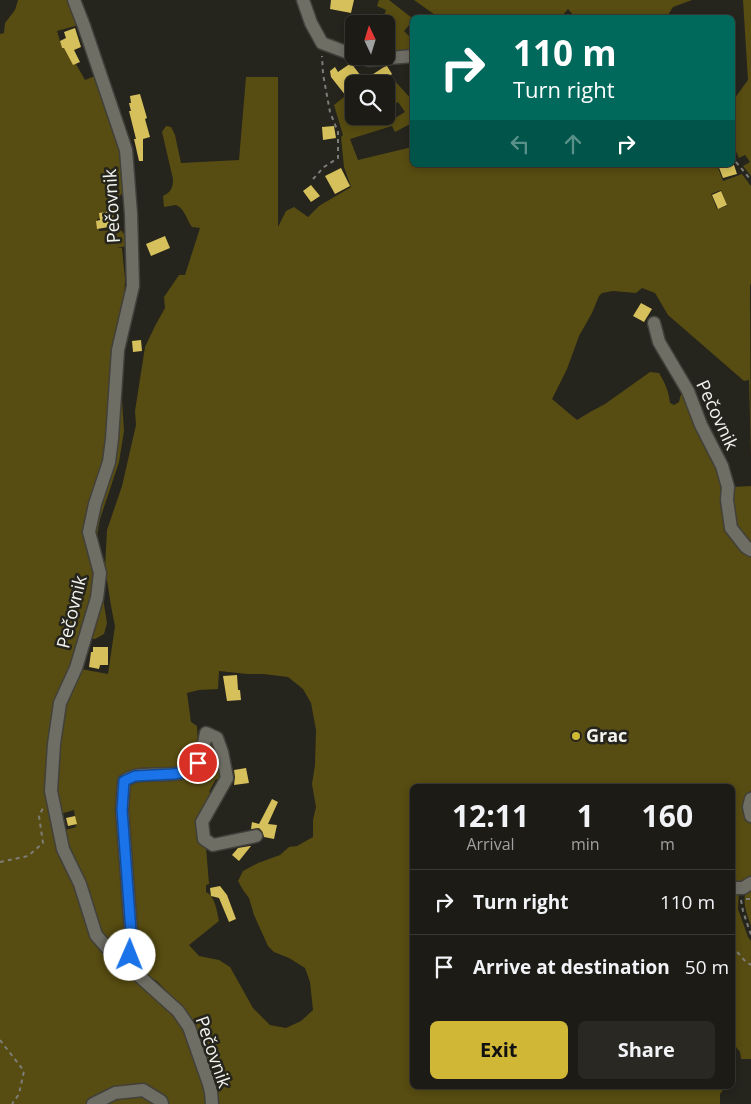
<!DOCTYPE html>
<html lang="en">
<head>
<meta charset="utf-8">
<style>
	:root { --surface:#1c1b16; --page:#292823; --text:#f1f3f6; --muted:#a0a1a1; --line:#3a3935; --accent:#d1b736 }
	body { margin:0; font-family:"Open Sans",sans-serif; background:var(--page); color:var(--text); height:100vh; display:flex; flex-direction:column; font-size:19px; white-space:nowrap }
	* { box-sizing:border-box; margin:0 }
	p { font-size:16px; color:var(--muted) }
	.icon { flex:none; width:28px; height:28px; fill:none; stroke:currentColor; stroke-width:2; stroke-linecap:round; stroke-linejoin:round }
	.map { position:relative; flex:1; overflow:hidden }
	.side { position:absolute; left:410px; top:784px; width:325px; height:305px; display:flex; flex-direction:column; background:var(--surface); border-radius:8px; box-shadow:0 2px 8px #0003,0 0 0 1px var(--line) }
	.side>* { flex:none }
	.hud { position:absolute; left:410px; top:15px; width:325px; height:152px; border-radius:8px; box-shadow:0 2px 8px #0003,0 0 0 1px var(--line); background:#00695c; color:#fff; overflow:hidden }
	.needle { width:32px; rotate:356deg }
	.fabs { position:absolute; left:345px; top:15px; display:grid; gap:10px }
	.fabs a { display:grid; place-items:center; width:50px; height:50px; border-radius:8px; background:var(--surface); box-shadow:0 2px 8px #0003,0 0 0 1px var(--line); font-size:25px }
	.pin { position:absolute; display:grid; place-items:center; width:42px; height:42px; color:#fff; margin:-21px; border:2px solid #fff; border-radius:50%; box-shadow:0 1px 5px #0007 }
	.me { position:absolute; width:55px; margin:-28px; rotate:1deg; stroke-linejoin:round; filter:drop-shadow(0 0 4px #0008) }
	.turn { display:flex; align-items:center; gap:18px; height:105px; padding:0 20px; font-size:22px }
	.turn .icon { width:65px; height:65px; stroke-width:2.5 }
	.turn b { display:block; font-size:35px; line-height:42px }
	.lanes { display:flex; align-items:center; height:48px; padding:0 20px; background:#0003; justify-content:center; gap:25px; direction:ltr }
	.lanes .off { opacity:.35 }
	.eta { display:flex; justify-content:space-evenly; align-items:center; height:85px; text-align:center }
	.eta b { font-size:30px; font-weight:700; line-height:35px }
	.cta { display:flex; gap:10px; margin-top:auto; padding:10px 20px }
	.cta a { flex:1; height:58px; border-radius:8px; background:var(--accent); color:#111; font-size:20px; font-weight:700; line-height:58px; text-align:center }
	.cta a+a { background:var(--page); color:var(--text) }
	ul { padding:0; list-style:none }
	li { display:flex; align-items:center; gap:15px; height:65px; padding:0 20px; border-top:1px solid var(--line) }
	li div { flex:1 }
	li b { display:block; font-size:19px }
	li em { font-style:normal }
	.map>svg:first-child { display:block }
	.green { fill:#574c11; fill-rule:evenodd }
	.building { fill:#d6c05b }
	.lines { fill:none; stroke-linecap:round; stroke-linejoin:round }
	.minor-casing { stroke:#41403a; stroke-width:15 }
	.path { stroke:#7e7e78; stroke-width:2; stroke-dasharray:4 4; stroke-linecap:butt }
	.minor { stroke:#6f6e65; stroke-width:12 }
	.route-casing { stroke:#114b97; stroke-width:12 }
	.route { stroke:#1a73e8; stroke-width:9 }
	.poi-dot { fill:#d1b736; stroke:#25241d; stroke-width:2 }
	.labels { text-anchor:middle; stroke-width:5; stroke-linejoin:round; paint-order:stroke }
	.street-label { font-size:18px; fill:#f4f4ef; stroke:#25241d }
	.poi-label { font-size:18px; font-weight:bold; fill:#f4f4ef; stroke:#25241d; text-anchor:start }
</style>
</head>
<body>
<div class="map">
<svg width="751" height="1104" viewBox="0 0 751 1104">
	<rect width="100%" height="100%" fill="#25241d"/>
	<g class="green">
		<path d="M18,0H70L79,25L57,31L62,48H67L85,80L95,76L125,159L126,189C116,199 115,204 114,217L97,219L99,231L121,230L132,245L117,248H122L125,279L122,357V400L124,431L119,462L100,519L96,541L98,567L107,623L104,634L95,639L84,637L68,674L48,790L49,816L54,835L93,938L170,1007L191,1040L209,1104H0V34L4,33L5,23L15,10Z"/>
		<path d="M379,0H389L412,18V24L411,23L404,31L412,39V52L392,55L391,44L386,43V24H381L386,10L377,6Z"/>
		<path d="M414,0H692L673,7L666,18L575,17L568,9L561,17H438Z"/>
		<path d="M743,0H751V176L743,166L750,162L745,155L739,158L733,145L732,102L748,80Z"/>
		<path d="M246,77H278V227L286,211L294,207L308,217L319,206L351,187L344,167L341,137L343,135L334,105L354,89V116H386V84L394,80L412,100V123L395,132L392,126L350,139L358,160L412,147V165H717L723,181L742,174L751,186V283L750,286L751,459L749,380L744,381L668,315L655,293L642,288L636,293L613,291L602,293L599,296L592,313L579,336L567,369L552,399L577,420L590,412L605,404L650,372L659,373C665,383 669,392 670,403L674,405L679,402L681,394L687,392L724,475L728,521L751,554V790C746,803 742,811 751,823V880L733,886L732,786H412V1086H713L716,1088L717,1086H726L720,1094V1104H218V1086L208,1069L177,1003L158,982L138,968L136,964V958L132,924L127,783L192,772L207,738L216,744L222,782L216,779L209,792L215,797L207,807L206,847L209,884L206,885V892C215,896 217,911 219,921L189,945L199,956L219,960L230,967L253,1008L270,1025L286,1028L301,1021L313,1010L310,982L305,968L289,958L274,952L268,946L254,915L249,898L243,890L238,881L243,871L258,863L280,855L289,847L297,846L313,837V820L316,807L312,784L315,765L316,730L311,703L303,689L288,677L263,674H247L219,671L218,689L199,690L187,693L191,722L197,726L198,744L197,757L188,768L121,778L116,787L124,847L126,954L120,955L101,932L62,831L76,827L74,810L57,815L56,789L63,705L81,669L108,674L115,626L111,606L105,567L107,530L122,486L136,425L135,411L145,347L155,326L165,308L164,297L179,275H185L200,228L192,227C186,219 185,209 176,205L164,207L163,196C171,192 173,188 173,179L162,132L166,126L171,127L175,135L181,163L239,160ZM398,102L405,112L395,118L389,108ZM721,190L727,206L717,209L711,194Z"/>
		<path d="M751,486V548L735,527L732,487Z"/>
		<path d="M751,888V926C747,914 742,903 746,891Z"/>
		<path d="M732,890L739,891L738,909L748,937L751,941V1059H741L740,1052L733,1043Z"/>
	</g>
	<g class="building">
		<path d="M331,0H354L351,13L330,9Z"/>
		<path d="M75,28L81,47L74,50L80,62L73,65L64,48H62L60,41L66,38L64,32Z"/>
		<path d="M351,63L364,80L384,67L387,66L392,74L386,79L387,80L381,84H354V89L346,96L331,77L330,71L335,67L338,72Z"/>
		<path d="M140,94L147,118L145,119L150,137L143,139V161H139L134,139H136L129,111H131L129,103H131L130,96Z"/>
		<path d="M334,126L336,138L323,140L322,127Z"/>
		<path d="M718,165H734L737,174L723,178Z"/>
		<path d="M341,168L350,186L335,194L325,176Z"/>
		<path d="M311,185L320,196L311,202L303,191Z"/>
		<path d="M721,191L727,205L718,209L712,195Z"/>
		<path d="M112,211L114,224L108,225L109,227L97,229L96,221L100,220L99,213Z"/>
		<path d="M165,236L170,248L151,256L146,244Z"/>
		<path d="M641,303L652,309L644,322L633,316Z"/>
		<path d="M141,340L142,351L133,352L132,341Z"/>
		<path d="M93,647H108V665H100L99,669L89,667L91,652H93Z"/>
		<path d="M237,675L238,690H240L241,700L227,701L223,676Z"/>
		<path d="M246,768L249,783L234,785L235,777L234,770Z"/>
		<path d="M272,799L278,802L268,824L277,825L274,839L264,837L262,831L259,828L251,829L252,822L259,824Z"/>
		<path d="M75,816L77,824L68,826L66,818Z"/>
		<path d="M250,846H251L239,861L232,855L238,848Z"/>
		<path d="M220,886L227,895L236,919L229,922L219,898L211,896L210,888Z"/>
	</g>
	<g class="lines">
		<defs>
			<g id="minor">
				<path d="M74,0L84,26L126,150L131,214L133,286L118,350L112,439L109,462L95,504L89,532L100,573L97,598L76,668L60,703L54,744L51,791L63,849L80,884L96,935L109,950L128,966L178,1011L189,1027L209,1084L211,1092L212,1104"/>
				<path d="M303,0L311,23L322,43L354,55"/>
				<path d="M358,56L369,60L412,56"/>
				<path d="M654,323L659,342L688,391L701,425L722,466L728,487L727,500L731,528L746,547L751,550"/>
				<path d="M751,799L749,807L751,816"/>
				<path d="M732,888H743L751,883"/>
				<path d="M128,966L132,945L122,810L124,781C127,779 131,777 135,776C153,771 184,781 198,763C203,755 204,742 206,733L217,738L222,752L227,778L202,822L204,839L213,845L256,836"/>
				<path d="M93,1104L115,1093L143,1090L161,1101L162,1104"/>
			</g>
		</defs>
		<use href="#minor" class="minor-casing"/>
		<g class="path">
			<path d="M732,155L736,162L751,180"/>
			<path d="M313,179L324,167L338,158V132L330,112L323,74L322,56"/>
			<path d="M0,862L28,856L43,843L39,816L43,808"/>
			<path d="M746,899H751"/>
			<path d="M741,900L743,911L751,935"/>
			<path d="M732,946L746,962L751,965"/>
			<path d="M0,1040L24,1071L19,1094L12,1104"/>
		</g>
		<use href="#minor" class="minor"/>
	</g>
	<g class="lines">
		<defs>
			<path id="route" d="M130,955L132,945L122,810L124,781L135,776L173,774L186,772L198,763"/>
		</defs>
		<use href="#route" class="route-casing"/>
		<use href="#route" class="route"/>
	</g>
	<circle class="poi-dot" cx="576" cy="736" r="5"/>
	<g class="labels">
		<g class="street-label">
			<text transform="translate(112 206) rotate(-93)" y="6">Pečovnik</text>
			<text transform="translate(717 415) rotate(65)" y="6">Pečovnik</text>
			<text transform="translate(72 612) rotate(-76)" y="6">Pečovnik</text>
			<text transform="translate(213 1052) rotate(71)" y="6">Pečovnik</text>
		</g>
		<g class="poi-label">
			<text x="586" y="742">Grac</text>
		</g>
	</g>
</svg>
<div class="fabs">
<a><svg class="needle" viewBox="-14 -14 28 28"><path d="M0-13l5 13h-10z" fill="#e53935"/><path d="M0 13l5-13h-10z" fill="#a0a1a1"/></svg></a>
<a><svg class="icon" aria-label="search" viewBox="0 0 24 24"><circle cx="10" cy="10" r="6"/><path d="M15 15l6 6"/></svg></a>
</div>
<div class="pin" style="left:198px;top:763px;background:#d93025"><svg class="icon" aria-label="arrive" viewBox="0 0 24 24"><path d="M6 21V4h12l-3 4 3 4H6"/></svg></div>
<svg class="me" style="left:130px;top:955px" viewBox="-20 -20 40 40"><circle r="19" fill="#fff"/><path d="M0-13L10 11 0 6-10 11z" fill="#1a73e8"/></svg>
<div class="hud">
<div class="turn"><svg class="icon" aria-label="right" viewBox="0 0 24 24"><path d="M7 20v-9h11M14 6l5 5-5 5"/></svg><div><b>110 m</b>Turn right</div></div>
<div class="lanes"><svg class="icon off" aria-label="left" viewBox="0 0 24 24"><path d="M17 20v-9H6M10 6l-5 5 5 5"/></svg><svg class="icon off" aria-label="ahead" viewBox="0 0 24 24"><path d="M12 20V5M6 11l6-6 6 6"/></svg><svg class="icon" aria-label="right" viewBox="0 0 24 24"><path d="M7 20v-9h11M14 6l5 5-5 5"/></svg></div>
</div>
<section class="side">
<div class="eta">
<div><b>12:11</b><p>Arrival</p></div>
<div><b>1</b><p>min</p></div>
<div><b>160</b><p>m</p></div>
</div>
<ul>
<li><svg class="icon" aria-label="right" viewBox="0 0 24 24"><path d="M7 20v-9h11M14 6l5 5-5 5"/></svg><div><b>Turn right</b></div><em>110 m</em></li>
<li><svg class="icon" aria-label="arrive" viewBox="0 0 24 24"><path d="M6 21V4h12l-3 4 3 4H6"/></svg><div><b>Arrive at destination</b></div><em>50 m</em></li>
</ul>
<div class="cta"><a>Exit</a><a>Share</a></div>
</section>
</div>
</body>
</html>
